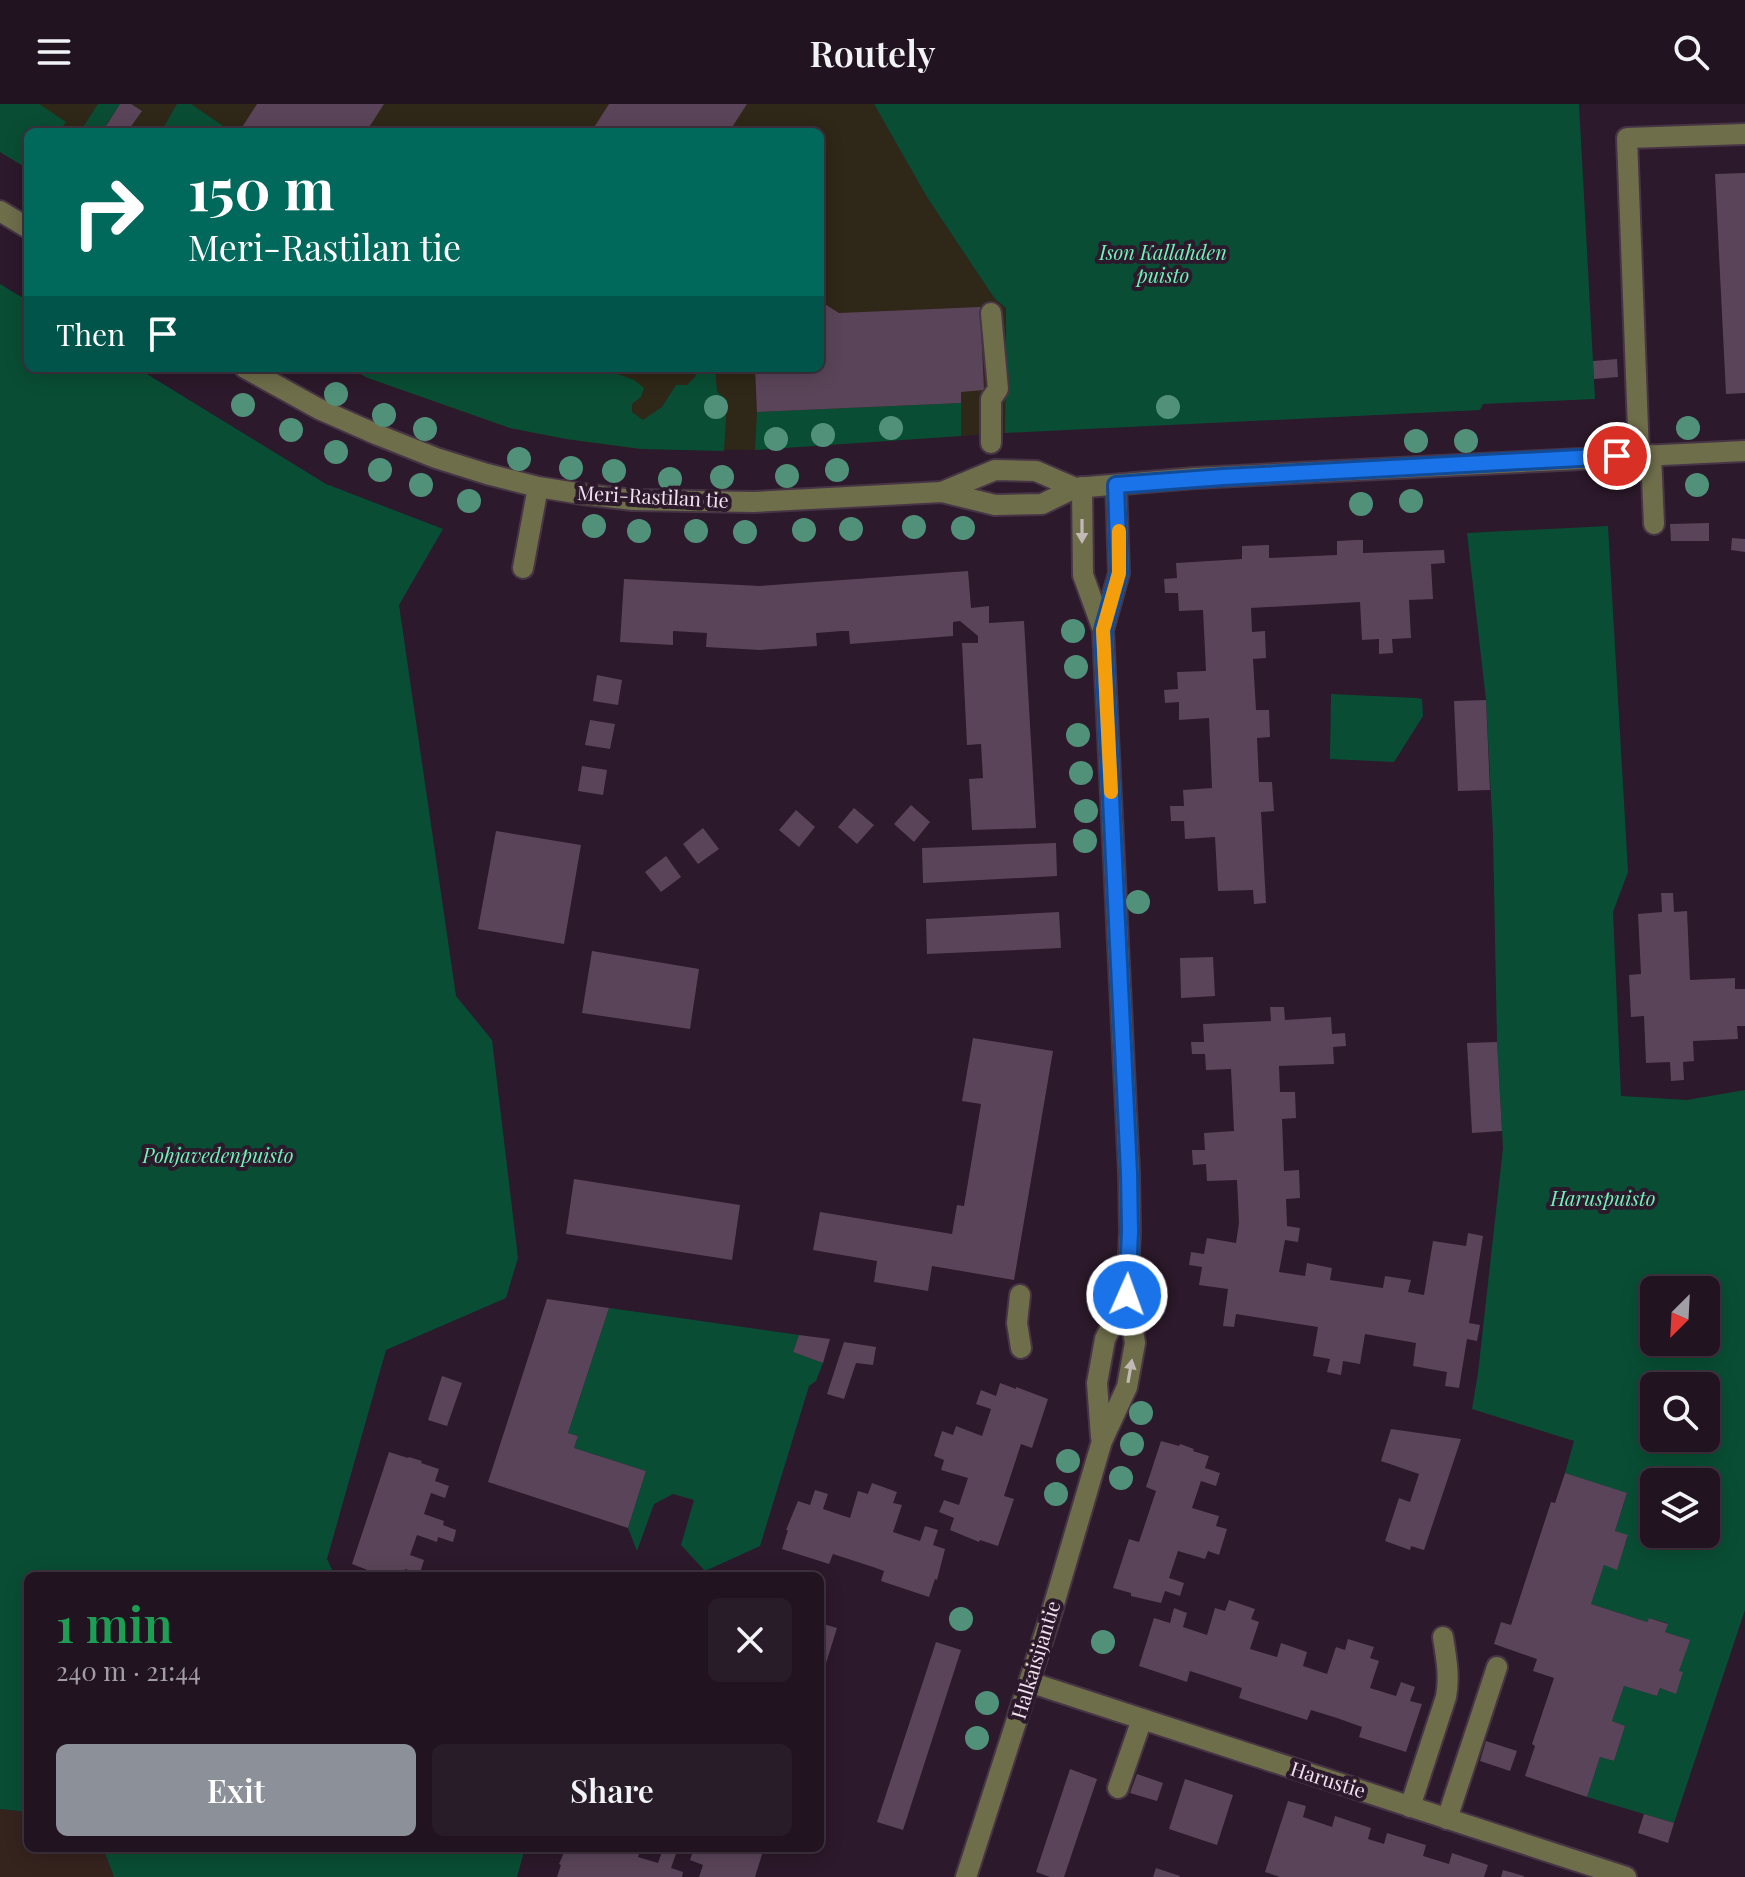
<!DOCTYPE html>
<html lang="en">
<head>
<meta charset="utf-8">
<style>
	:root { --surface:#211320; --page:#291c29; --text:#f1f3f6; --muted:#a29ea5; --line:#3e323e; --accent:#8c9099 }
	body { margin:0; font-family:"Playfair Display",serif; background:var(--page); color:var(--text); height:100vh; display:flex; flex-direction:column; font-size:30px; white-space:nowrap }
	* { box-sizing:border-box; margin:0 }
	p { font-size:26px; color:var(--muted) }
	.icon { flex:none; width:44px; height:44px; fill:none; stroke:currentColor; stroke-width:2; stroke-linecap:round; stroke-linejoin:round }
	.map { position:relative; flex:1; overflow:hidden }
	.drawer { position:absolute; left:24px; top:1468px; width:800px; height:280px; display:flex; flex-direction:column; background:var(--surface); border-radius:12px; box-shadow:0 4px 20px #0003,0 0 0 2px var(--line) }
	.drawer>* { flex:none }
	.banner { position:absolute; left:24px; top:24px; width:800px; height:244px; border-radius:12px; box-shadow:0 4px 20px #0003,0 0 0 2px var(--line); background:#00695c; color:#fff; overflow:hidden }
	.needle { width:52px; rotate:204deg }
	.tools { position:absolute; left:1640px; top:1172px; display:grid; gap:16px }
	.tools a { display:grid; place-items:center; width:80px; height:80px; border-radius:12px; background:var(--surface); box-shadow:0 4px 20px #0003,0 0 0 2px var(--line); font-size:40px }
	.pin { position:absolute; display:grid; place-items:center; width:68px; height:68px; color:#fff; margin:-34px; border:4px solid #fff; border-radius:50%; box-shadow:0 2px 8px #0007 }
	.me { position:absolute; width:88px; margin:-44px; rotate:2deg; stroke-linejoin:round; filter:drop-shadow(0 0 6px #0008) }
	.turn { display:flex; align-items:center; gap:28px; height:168px; padding:0 32px; font-size:36px }
	.turn .icon { width:104px; height:104px; stroke-width:2.5 }
	.turn b { display:block; font-size:56px; line-height:68px }
	.then { display:flex; align-items:center; height:76px; padding:0 32px; background:#0003; gap:16px; font-size:30px }
	.round { display:grid; place-items:center; flex:none; width:84px; height:84px; border-radius:12px; background:var(--page) }
	.head { display:flex; align-items:center; justify-content:space-between; height:136px; padding:0 32px }
	h1 { font-size:48px; font-weight:600; line-height:60px; color:#1e9e55 }
	.action { display:flex; gap:16px; margin-top:auto; padding:16px 32px }
	.action a { flex:1; height:92px; border-radius:12px; background:var(--accent); color:#fff; font-size:32px; font-weight:600; line-height:92px; text-align:center }
	.action a+a { background:var(--page); color:var(--text) }
	header { display:flex; justify-content:space-between; align-items:center; height:104px; padding:0 32px; background:var(--surface); font-size:36px; font-weight:600 }
	.map>svg:first-child { display:block }
	.industrial { fill:#35231e }
	.education { fill:#2f2717 }
	.green { fill:#094e34; fill-rule:evenodd }
	.building { fill:#5a4459 }
	.lines { fill:none; stroke-linecap:round; stroke-linejoin:round }
	.minor-casing { stroke:#473546; stroke-width:24 }
	.minor { stroke:#6e6e4b; stroke-width:20 }
	.tree { fill:#519179 }
	.oneway { fill:#c2b9b4 }
	.route-casing { stroke:#114b97; stroke-width:20 }
	.route { stroke:#1a73e8; stroke-width:14 }
	.slow { stroke:#f59e0b; stroke-width:14 }
	.labels { text-anchor:middle; stroke-width:8; stroke-linejoin:round; paint-order:stroke }
	.park-label { font-size:20px; font-style:italic; fill:#70f3b8; stroke:#2c192b }
	.street-label { font-size:20px; fill:#efe1ed; stroke:#2c192b }
</style>
</head>
<body>
<header><svg class="icon" aria-label="menu" viewBox="0 0 24 24"><path d="M4 6h16M4 12h16M4 18h16"/></svg>Routely<svg class="icon" aria-label="search" viewBox="0 0 24 24"><circle cx="10" cy="10" r="6"/><path d="M15 15l6 6"/></svg></header>
<div class="map">
<svg width="1745" height="1773" viewBox="0 0 1745 1773">
	<rect width="100%" height="100%" fill="#2c192b"/>
	<path class="industrial" d="M0,1705L28,1708V1744H103L114,1773H0Z"/>
	<path class="education" d="M0,0H874L928,93L995,195L1006,204L1005,329L755,346L641,345L566,335L510,324L368,274L349,264H820V28H28V65L0,48Z"/>
	<g class="green">
		<path d="M0,0H39L66,18L59,28H28V65L0,48Z"/>
		<path d="M98,0H120L106,21L115,28H80Z"/>
		<path d="M177,0H191L232,28H161Z"/>
		<path d="M874,0H1579L1595,295L1483,300L1480,306L1005,329L1006,204L995,195L927,93Z"/>
		<path d="M0,180L28,197V264H137L326,380L443,425L399,501L456,892L492,936L518,1154L506,1194L386,1246L327,1455L335,1472H28V1708L0,1705Z"/>
		<path d="M349,264H616L618,270L634,276L644,284L641,293L632,300V308L643,316L662,303L676,281H687L696,272L693,264H715L717,288L727,296L724,347L641,345L566,335L510,324L368,274Z"/>
		<path d="M961,299V332L755,346L757,308Z"/>
		<path d="M1608,422L1628,768L1613,808L1621,992L1687,996L1745,986V1506L1674,1719L1587,1693L1600,1653L1614,1657L1625,1622L1612,1617L1624,1582L1657,1592L1660,1584L1676,1590L1679,1567L1689,1536L1665,1528L1667,1519L1649,1514L1647,1518L1591,1500L1604,1461L1617,1465L1628,1432L1615,1427L1627,1390L1565,1369L1574,1337L1472,1305L1478,1269L1503,1044L1497,938L1493,730L1486,596L1467,429ZM1654,1186H1706V1238H1654ZM1654,1282H1706V1334H1654ZM1654,1378H1706V1430H1654Z"/>
		<path d="M1331,590L1416,594L1422,595L1423,612L1394,658L1330,655Z"/>
		<path d="M609,1204L799,1231L793,1248L823,1259L816,1277L809,1282L760,1442L705,1467L681,1441L694,1396L673,1390L654,1400L637,1447L628,1424L646,1367L574,1344L578,1332L568,1329Z"/>
		<path d="M103,1744H525L517,1773H114Z"/>
	</g>
	<g class="building">
		<path d="M120,0H131L142,7L127,28H115L106,22Z"/>
		<path d="M257,0H384L366,28H239Z"/>
		<path d="M609,0H747L729,28H695L691,25L689,28H591Z"/>
		<path d="M1745,69V289L1726,290L1715,70Z"/>
		<path d="M820,197L839,209L980,203L984,286L961,288V299L757,308L755,264H820Z"/>
		<path d="M1617,255L1618,273L1594,275L1593,257Z"/>
		<path d="M1709,419V437H1671L1670,420Z"/>
		<path d="M1732,434L1745,435V448L1731,446Z"/>
		<path d="M1356,436H1363V449L1444,446L1445,459L1431,460L1433,495L1409,496L1411,534L1392,535L1393,549L1379,550V535L1362,536L1360,498L1251,504L1252,528L1265,527L1266,554L1253,555L1256,606H1269L1270,633L1257,634L1259,678H1272L1274,707L1261,708L1266,799L1254,800L1253,786L1218,787L1215,733L1185,735L1184,717H1171L1170,702H1184L1183,686L1212,684L1209,614L1179,616V598L1165,599L1164,586L1178,585L1177,568L1206,567L1203,506L1179,507L1178,489H1165L1164,475L1177,474L1176,459L1242,455V442L1269,441V454L1337,451V437Z"/>
		<path d="M968,467L971,504L989,502V519L1024,517L1036,724L972,726L969,675L983,674L981,640L967,641L962,539H978V532L960,517L953,518V532L850,540L849,527H842L816,529L817,542L760,546L706,543L707,529L673,527V541L620,538L624,475L760,482Z"/>
		<path d="M597,571L622,576L618,601L593,597Z"/>
		<path d="M1486,596L1490,686L1458,687L1454,597Z"/>
		<path d="M590,616L615,620L610,645L585,641Z"/>
		<path d="M582,662L607,666L603,691L578,687Z"/>
		<path d="M911,701L930,718L914,738L894,720Z"/>
		<path d="M854,704L874,721L857,740L838,723Z"/>
		<path d="M796,706L815,723L799,743L779,726Z"/>
		<path d="M703,724L719,745L698,760L683,740Z"/>
		<path d="M496,727L581,741L564,840L478,825Z"/>
		<path d="M1056,739L1057,772L923,779L922,744Z"/>
		<path d="M666,752L681,773L661,788L645,768Z"/>
		<path d="M1661,789H1673L1674,808L1687,807L1690,876L1735,874V885H1745V922H1737L1738,935L1693,937L1694,957L1683,958L1684,976L1671,977L1670,958L1646,959L1644,912L1631,913L1629,871L1641,870L1638,810L1662,808Z"/>
		<path d="M1059,808L1061,844L927,850L926,815Z"/>
		<path d="M592,847L699,865L690,925L582,909Z"/>
		<path d="M1213,853L1215,892L1181,894L1180,854Z"/>
		<path d="M1270,903H1284L1285,916L1331,913L1332,930L1345,929L1346,942L1333,943L1334,960L1279,962L1280,988H1295L1296,1014L1282,1015L1284,1067L1299,1066L1300,1094L1286,1095L1287,1122L1300,1124L1298,1138L1285,1136L1279,1168L1305,1172L1307,1159L1332,1164L1330,1176L1383,1184L1385,1172L1411,1176L1408,1188L1424,1191L1433,1137L1466,1142L1468,1129L1483,1132L1469,1219L1480,1221L1477,1237L1467,1235L1459,1284L1445,1282L1447,1268L1413,1262L1416,1239L1365,1230L1360,1260L1343,1257L1341,1271L1327,1268L1330,1255L1313,1252L1318,1223L1236,1210L1234,1223L1223,1222L1228,1185L1199,1181L1202,1163L1189,1161L1191,1148L1204,1150L1207,1134L1236,1139L1239,1119L1237,1076L1207,1077L1206,1060L1193,1061L1192,1046H1205L1204,1029L1234,1027L1231,965L1206,966L1205,950H1192L1191,938H1204L1203,920L1271,917Z"/>
		<path d="M973,934L1053,947L1014,1176L932,1162L928,1187L874,1178L877,1157L813,1146L820,1108L952,1130L957,1101L964,1102L981,1000L962,997Z"/>
		<path d="M1497,938L1502,1027L1472,1029L1467,939Z"/>
		<path d="M574,1075L740,1101L732,1156L566,1130Z"/>
		<path d="M547,1195L609,1204L568,1329L578,1332L574,1344L646,1367L628,1424L488,1378Z"/>
		<path d="M799,1231L830,1235L823,1259L793,1248Z"/>
		<path d="M844,1238L876,1243L873,1261L856,1259L844,1295L827,1290Z"/>
		<path d="M442,1272L462,1279L447,1322L428,1316Z"/>
		<path d="M1000,1279L1016,1285V1283L1048,1295L1032,1344L1021,1340L1004,1392L1014,1395L998,1442L980,1436L979,1438L950,1426L954,1414L939,1408L944,1396L959,1401L968,1374L941,1366L944,1356L934,1352L942,1327L953,1331L956,1322L982,1332L991,1305L976,1300L981,1286L996,1292Z"/>
		<path d="M1391,1325L1461,1335L1424,1446L1411,1442L1410,1446L1385,1437L1399,1394L1410,1398L1419,1370L1381,1357Z"/>
		<path d="M1161,1337L1179,1342L1180,1340L1194,1345L1193,1347L1209,1352L1205,1364L1220,1369L1216,1382L1201,1377L1192,1404L1219,1412L1216,1422L1227,1425L1219,1451L1208,1447L1205,1455L1178,1447L1169,1474L1184,1479L1180,1492L1165,1487L1161,1499L1131,1492V1489L1113,1484L1129,1435L1139,1438L1156,1387L1146,1383Z"/>
		<path d="M389,1348L408,1354L409,1353L422,1357L421,1359L439,1365L435,1377L449,1382L445,1394L431,1389L424,1410L444,1417L443,1421L456,1426L455,1431L453,1438L438,1433L437,1438L417,1431L410,1451L424,1456L420,1469L405,1465L403,1472L384,1470L383,1472L352,1460Z"/>
		<path d="M1565,1369L1627,1389L1615,1427L1628,1431L1617,1466L1604,1461L1591,1500L1647,1518L1649,1514L1668,1520L1665,1528L1690,1536L1679,1567L1683,1568L1676,1590L1660,1584L1657,1592L1624,1582L1612,1617L1625,1622L1614,1657L1600,1653L1587,1693L1525,1672L1535,1642L1532,1640L1554,1574L1533,1567L1537,1555L1494,1540L1501,1518L1511,1521L1551,1398L1555,1399Z"/>
		<path d="M872,1379L897,1388L893,1399L902,1401L893,1428L920,1437L925,1422L938,1426L933,1441L945,1445L937,1476L935,1475L929,1493L881,1477L884,1467L876,1464L833,1450L829,1460L782,1445L788,1426H786L798,1397L810,1401L815,1386L828,1390L823,1405L850,1414L858,1387L868,1390Z"/>
		<path d="M490,1466L508,1471V1472H488Z"/>
		<path d="M1229,1496L1255,1505L1251,1515L1259,1518L1250,1545L1277,1553L1281,1539L1307,1548L1303,1562L1327,1570L1336,1543L1345,1546L1348,1535L1374,1543L1370,1554L1379,1557L1370,1584L1396,1592L1401,1578L1415,1583L1410,1597L1422,1600L1406,1648L1359,1633L1362,1623L1337,1614L1311,1606L1307,1616L1239,1594L1242,1584L1190,1567L1187,1578L1139,1562L1154,1514L1170,1519L1174,1504L1187,1509L1183,1523L1207,1531L1215,1504L1225,1507Z"/>
		<path d="M820,1519L837,1524L821,1575H820Z"/>
		<path d="M936,1538L961,1546L903,1726L877,1718Z"/>
		<path d="M1486,1637L1517,1647L1510,1667L1480,1657Z"/>
		<path d="M1070,1665L1097,1675L1064,1773H1050L1036,1768Z"/>
		<path d="M1137,1670L1163,1679L1157,1697L1130,1689Z"/>
		<path d="M1185,1675L1233,1691L1217,1741L1169,1725Z"/>
		<path d="M1288,1697L1306,1702L1303,1713L1332,1723L1335,1712L1371,1724L1368,1735L1384,1740L1387,1729L1426,1741L1423,1752L1449,1760L1452,1749L1488,1761L1484,1773H1280L1265,1768Z"/>
		<path d="M1644,1710L1674,1719L1668,1739L1638,1729Z"/>
		<path d="M566,1744H612L616,1746L617,1744H641L638,1753L658,1759L663,1745L676,1750L671,1764L683,1768L682,1773H557L561,1761L559,1760Z"/>
		<path d="M694,1744L708,1747V1744H764L755,1773H699L703,1761L690,1756Z"/>
		<path d="M1156,1764L1180,1772V1773H1153Z"/>
		<path d="M1503,1766L1524,1772V1773H1501Z"/>
	</g>
	<g class="lines">
		<defs>
			<g id="minor">
				<path d="M0,107L28,124"/>
				<path d="M991,209L998,285L991,295V339"/>
				<path d="M245,264L319,305L378,331L436,354L487,370L538,383L582,390L633,396L754,398L942,388L995,401L1042,400L1075,384L1195,374L1745,347"/>
				<path d="M1639,351L1627,34L1745,30"/>
				<path d="M1651,351L1654,420"/>
				<path d="M942,388L995,366L1036,367L1075,384"/>
				<path d="M523,464L538,383"/>
				<path d="M1103,526L1119,469L1116,381"/>
				<path d="M1020,1191L1017,1219L1021,1244"/>
				<path d="M1101,1333L1097,1279L1105,1235L1127,1191"/>
				<path d="M1029,1578L1626,1773"/>
				<path d="M1118,1684L1142,1615"/>
				<path d="M1410,1703L1446,1593C1450,1572 1446,1553 1443,1533"/>
				<path d="M1447,1715L1497,1563"/>
				<path d="M966,1773L1052,1507L1102,1337L1127,1283L1135,1239L1127,1191L1130,1128L1129,1069L1103,526L1083,471L1082,383"/>
			</g>
		</defs>
		<use href="#minor" class="minor-casing"/>
		<use href="#minor" class="minor"/>
	</g>
	<g class="tree">
		<circle cx="336" cy="290" r="12"/>
		<circle cx="243" cy="301" r="12"/>
		<circle cx="716" cy="303" r="12"/>
		<circle cx="1168" cy="303" r="12"/>
		<circle cx="384" cy="311" r="12"/>
		<circle cx="891" cy="324" r="12"/>
		<circle cx="1688" cy="324" r="12"/>
		<circle cx="425" cy="325" r="12"/>
		<circle cx="291" cy="326" r="12"/>
		<circle cx="823" cy="331" r="12"/>
		<circle cx="776" cy="335" r="12"/>
		<circle cx="1416" cy="337" r="12"/>
		<circle cx="1466" cy="337" r="12"/>
		<circle cx="336" cy="348" r="12"/>
		<circle cx="519" cy="355" r="12"/>
		<circle cx="571" cy="364" r="12"/>
		<circle cx="380" cy="366" r="12"/>
		<circle cx="837" cy="366" r="12"/>
		<circle cx="614" cy="367" r="12"/>
		<circle cx="787" cy="372" r="12"/>
		<circle cx="722" cy="373" r="12"/>
		<circle cx="670" cy="375" r="12"/>
		<circle cx="421" cy="381" r="12"/>
		<circle cx="1697" cy="381" r="12"/>
		<circle cx="469" cy="397" r="12"/>
		<circle cx="1411" cy="397" r="12"/>
		<circle cx="1361" cy="400" r="12"/>
		<circle cx="594" cy="422" r="12"/>
		<circle cx="914" cy="423" r="12"/>
		<circle cx="963" cy="424" r="12"/>
		<circle cx="851" cy="425" r="12"/>
		<circle cx="804" cy="426" r="12"/>
		<circle cx="639" cy="427" r="12"/>
		<circle cx="696" cy="427" r="12"/>
		<circle cx="745" cy="428" r="12"/>
		<circle cx="1073" cy="527" r="12"/>
		<circle cx="1076" cy="563" r="12"/>
		<circle cx="1078" cy="631" r="12"/>
		<circle cx="1081" cy="669" r="12"/>
		<circle cx="1086" cy="707" r="12"/>
		<circle cx="1085" cy="737" r="12"/>
		<circle cx="1138" cy="798" r="12"/>
		<circle cx="1141" cy="1309" r="12"/>
		<circle cx="1132" cy="1340" r="12"/>
		<circle cx="1068" cy="1357" r="12"/>
		<circle cx="1121" cy="1374" r="12"/>
		<circle cx="1056" cy="1390" r="12"/>
		<circle cx="961" cy="1515" r="12"/>
		<circle cx="1103" cy="1538" r="12"/>
		<circle cx="987" cy="1599" r="12"/>
		<circle cx="977" cy="1634" r="12"/>
	</g>
	<defs><path id="oneway-solid" d="M-6-.8H1V-3.2L6.5 0L1 3.2V.8H-6Z" transform="scale(2)"/></defs>
	<g class="oneway">
		<use href="#oneway-solid" transform="translate(1082 427) rotate(90)"/>
		<use href="#oneway-solid" transform="translate(1130 1267) rotate(-80)"/>
	</g>
	<g class="lines">
		<defs>
			<path id="route" d="M1127,1191L1130,1128L1129,1069L1103,526L1119,469L1116,381L1223,373L1617,352"/>
		</defs>
		<use href="#route" class="route-casing"/>
		<use href="#route" class="route"/>
		<path class="slow" d="M1111,688L1103,526L1119,469V427"/>
	</g>
	<g class="labels">
		<g class="park-label">
			<text x="1163" y="156">Ison Kallahden<tspan x="1163" dy="23">puisto</tspan></text>
			<text x="218" y="1059">Pohjavedenpuisto</text>
			<text x="1603" y="1102">Haruspuisto</text>
		</g>
		<g class="street-label">
			<text transform="translate(653 393) rotate(3)" y="7">Meri-Rastilan tie</text>
			<text transform="translate(1036 1556) rotate(-73)" y="7">Halkaisijantie</text>
			<text transform="translate(1328 1676) rotate(18)" y="7">Harustie</text>
		</g>
	</g>
</svg>
<div class="tools">
<a><svg class="needle" viewBox="-14 -14 28 28"><path d="M0-13l5 13h-10z" fill="#e53935"/><path d="M0 13l5-13h-10z" fill="#a29ea5"/></svg></a>
<a><svg class="icon" aria-label="search" viewBox="0 0 24 24"><circle cx="10" cy="10" r="6"/><path d="M15 15l6 6"/></svg></a>
<a><svg class="icon" aria-label="layers" viewBox="0 0 24 24"><path d="M12 4l9 5-9 5-9-5zM3 14l9 5 9-5"/></svg></a>
</div>
<div class="pin" style="left:1617px;top:352px;background:#d93025"><svg class="icon" aria-label="arrive" viewBox="0 0 24 24"><path d="M6 21V4h12l-3 4 3 4H6"/></svg></div>
<svg class="me" style="left:1127px;top:1191px" viewBox="-20 -20 40 40"><circle r="17" fill="#1a73e8" stroke="#fff" stroke-width="3"/><path d="M0-11L8 9 0 5-8 9z" fill="#fff"/></svg>
<div class="banner">
<div class="turn"><svg class="icon" aria-label="right" viewBox="0 0 24 24"><path d="M7 20v-9h11M14 6l5 5-5 5"/></svg><div><b>150 m</b>Meri-Rastilan tie</div></div>
<div class="then">Then<svg class="icon" aria-label="arrive" viewBox="0 0 24 24"><path d="M6 21V4h12l-3 4 3 4H6"/></svg></div>
</div>
<section class="drawer">
<div class="head"><div><h1>1 min</h1><p>240 m · 21:44</p></div><a class="round"><svg class="icon" aria-label="close" viewBox="0 0 24 24"><path d="M6 6l12 12M18 6L6 18"/></svg></a></div>
<div class="action"><a>Exit</a><a>Share</a></div>
</section>
</div>
</body>
</html>
